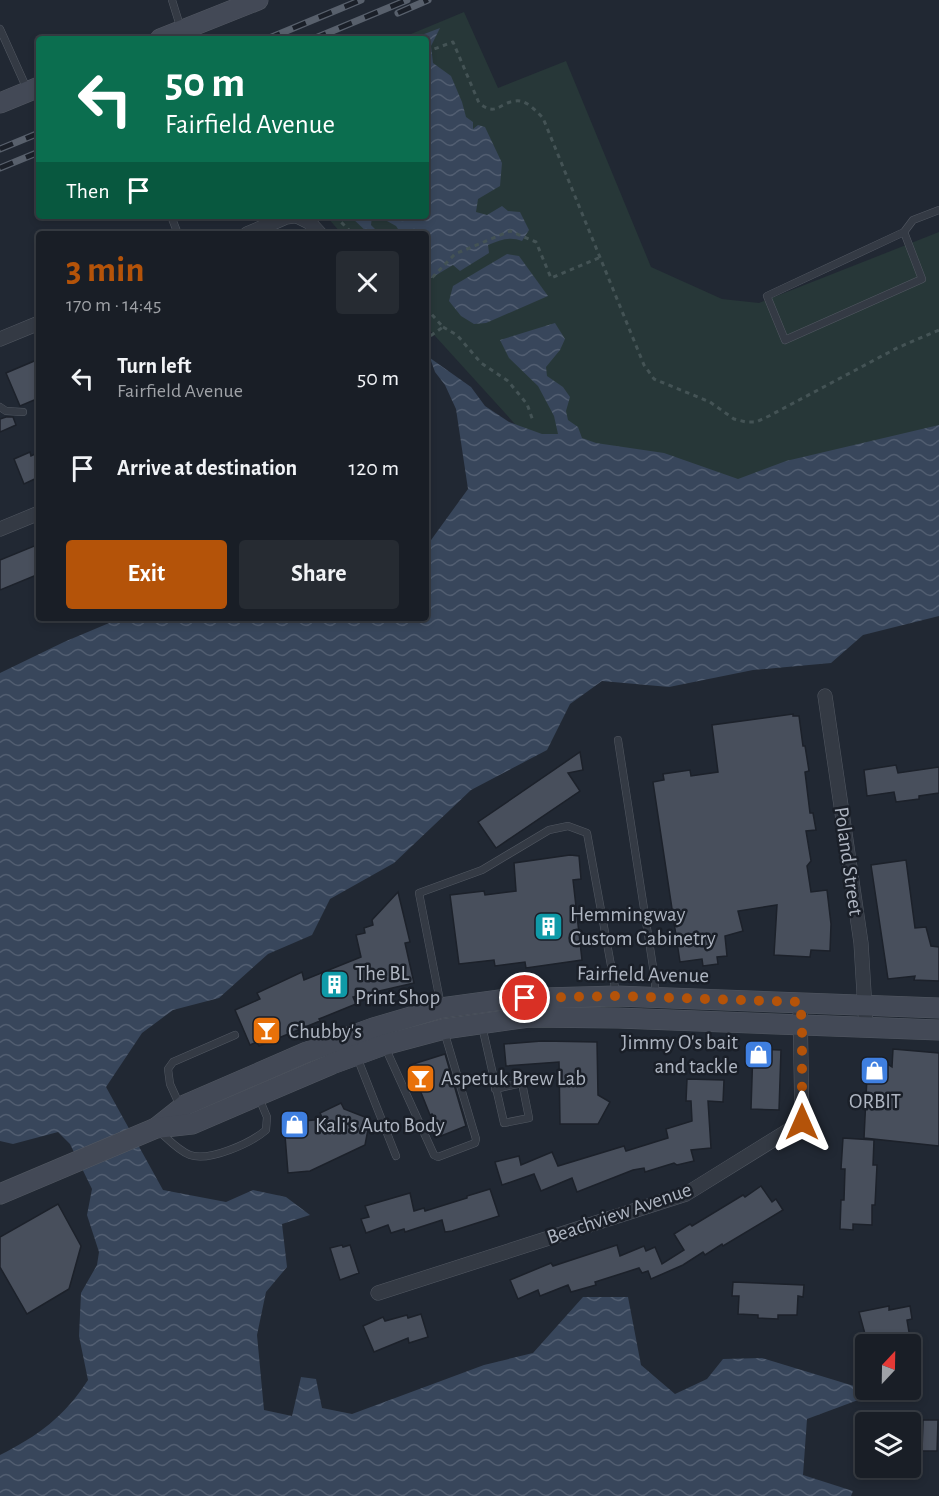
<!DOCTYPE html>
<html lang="en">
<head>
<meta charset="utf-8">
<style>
	:root { --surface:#191e26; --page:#262b32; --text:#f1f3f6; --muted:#9fa2a7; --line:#373c43; --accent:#b45309 }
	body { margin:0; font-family:"Alegreya Sans",sans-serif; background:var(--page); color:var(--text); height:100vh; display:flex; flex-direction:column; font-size:22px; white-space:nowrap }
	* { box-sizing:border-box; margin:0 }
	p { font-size:20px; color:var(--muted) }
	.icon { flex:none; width:33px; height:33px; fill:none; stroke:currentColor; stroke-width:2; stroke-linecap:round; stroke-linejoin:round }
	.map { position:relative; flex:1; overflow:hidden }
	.details { position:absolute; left:36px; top:231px; width:393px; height:390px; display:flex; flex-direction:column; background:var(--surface); border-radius:6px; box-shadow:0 3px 9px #0003,0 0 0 2px var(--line) }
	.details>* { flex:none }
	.banner { position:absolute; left:36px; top:36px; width:393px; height:183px; border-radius:6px; box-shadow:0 3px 9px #0003,0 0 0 2px var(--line); background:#0b6e4f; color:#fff; overflow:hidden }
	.needle { width:39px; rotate:22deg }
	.tools { position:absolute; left:855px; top:1334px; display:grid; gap:12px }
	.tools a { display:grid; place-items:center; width:66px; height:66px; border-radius:6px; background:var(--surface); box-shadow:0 3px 9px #0003,0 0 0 2px var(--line); font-size:30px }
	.pin { position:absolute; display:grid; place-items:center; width:51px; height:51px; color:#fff; margin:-26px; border:3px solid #fff; border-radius:50%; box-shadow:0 2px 6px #0007 }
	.me { position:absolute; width:66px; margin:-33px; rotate:0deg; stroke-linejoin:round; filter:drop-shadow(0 0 4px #0008) }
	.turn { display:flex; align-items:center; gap:21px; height:126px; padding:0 30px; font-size:27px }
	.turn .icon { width:78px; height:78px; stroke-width:2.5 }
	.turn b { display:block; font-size:42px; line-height:51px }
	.then { display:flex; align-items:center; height:57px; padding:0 30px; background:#0003; gap:12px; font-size:22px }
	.round { display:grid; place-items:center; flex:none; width:63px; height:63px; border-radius:6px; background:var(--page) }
	.summary { display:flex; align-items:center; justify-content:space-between; height:102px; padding:0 30px }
	h1 { font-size:36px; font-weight:700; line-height:45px; color:var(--accent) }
	.button { display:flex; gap:12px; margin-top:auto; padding:12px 30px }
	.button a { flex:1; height:69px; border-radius:6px; background:var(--accent); color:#fff; font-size:24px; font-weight:700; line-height:69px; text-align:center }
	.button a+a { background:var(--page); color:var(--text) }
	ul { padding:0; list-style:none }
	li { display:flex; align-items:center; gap:18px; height:90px; padding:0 30px }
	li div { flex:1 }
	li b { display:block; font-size:22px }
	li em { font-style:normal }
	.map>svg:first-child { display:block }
	.park { fill:#273738 }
	.water { fill:url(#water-waves) }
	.building { fill:#484f5c; stroke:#1c212a; stroke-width:1.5 }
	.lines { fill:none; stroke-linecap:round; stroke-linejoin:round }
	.lane-casing { stroke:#525862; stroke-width:8 }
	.street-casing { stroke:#525862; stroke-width:15 }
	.secondary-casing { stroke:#525862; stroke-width:21 }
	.path { stroke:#445355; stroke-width:3; stroke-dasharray:4.5 4.5; stroke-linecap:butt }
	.lane { stroke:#343a44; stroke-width:7 }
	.street { stroke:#343a44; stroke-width:14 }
	.secondary { stroke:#434956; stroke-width:20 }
	.rail-casing { stroke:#58606c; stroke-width:7 }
	.rail { stroke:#1a1f28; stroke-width:4.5; stroke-dasharray:14; stroke-linecap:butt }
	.route { stroke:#b45309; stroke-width:10; stroke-dasharray:0 18 }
	.labels { text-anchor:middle; stroke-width:5; stroke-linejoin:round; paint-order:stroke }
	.street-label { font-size:21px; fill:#aeb5c1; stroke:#1a1f28 }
	.poi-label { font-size:21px; fill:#aeb5c1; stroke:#1a1f28; text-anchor:start }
</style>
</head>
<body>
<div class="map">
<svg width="939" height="1496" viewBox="0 0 939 1496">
	<defs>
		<pattern id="water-waves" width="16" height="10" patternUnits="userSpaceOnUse" patternTransform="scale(1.5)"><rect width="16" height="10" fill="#38465b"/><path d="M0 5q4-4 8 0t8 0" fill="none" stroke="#525e71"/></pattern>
	</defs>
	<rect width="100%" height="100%" fill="#212833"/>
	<path class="park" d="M464,12L498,88L566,61L651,267L722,299L759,303L939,232V488L563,477L426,326V234H342L326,216H426V39H399Z"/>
	<g class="water">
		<path d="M440,28L431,46L433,63L451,76L462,102L466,117L473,122V129L478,125L485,127L502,163L500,186L478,199L476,212L487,215L502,206L508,211L520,212L529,230L522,241C510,236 500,240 488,245L489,253L460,271L453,265L426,281V234H399L400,232L396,226L378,216H426V39H411Z"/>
		<path d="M350,216H372L371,225L380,234H369Z"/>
		<path d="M507,254L519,256L548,296L486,323L474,324L461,316L449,301L453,286Z"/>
		<path d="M555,323L565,339L560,350L546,367L547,376L563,387L570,397L566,411L568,420L578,427L582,438L596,443L664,453L738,479L786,461L939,425V616L863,635L831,663L753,670L669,687L602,681L570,704L547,750L471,790L394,863L330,899L312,935L268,954L219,998L173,1010L142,1033L106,1087L163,1190L226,1202L253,1190L286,1197L310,1215L282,1224L287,1267L266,1292L257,1335L264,1410L292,1416L301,1377L316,1379L322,1408L352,1414L484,1365L533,1353L583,1297H628L641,1365L675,1394L707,1379L723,1359L762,1358L877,1393L807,1419L803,1475L853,1491L851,1496H0V1455C38,1436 65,1416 88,1380L79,1336L81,1293L97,1265L99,1252L87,1215L92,1189L70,1144L58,1132L13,1144L0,1141V673L64,642L121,618H426V547L468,489L456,409L445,385L435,372L430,358L471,387L485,406L509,422L542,434H558L554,416L538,386L509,358L500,340Z"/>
	</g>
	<g class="building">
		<path d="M39,359V398L20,406L6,373Z"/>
		<path d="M6,417H13L16,425L0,432V419Z"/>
		<path d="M30,452L31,456L35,454L39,464V477L24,484L14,459Z"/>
		<path d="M39,544V574L0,590V560Z"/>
		<path d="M793,714V716H799L803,746H805L809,771L805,772L810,813H813L816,830L806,831L811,861L807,866L811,892L827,890L831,924L830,951L811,950L810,957L774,955L777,905L738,911L743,931L725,936L727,956L717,957L718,964L703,966L702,959L680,962L653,782L664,780L663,774L690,770L691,776L718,772L712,725Z"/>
		<path d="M580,752L583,770L568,773L580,791L496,848L478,822Z"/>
		<path d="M896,765L898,773L939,767V793L919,796V799L896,802L894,792L867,796L864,770Z"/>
		<path d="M570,855L579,856L581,879L573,880L582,960L526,968L525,962L495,966L494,960L459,964L450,895L484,891L485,895L516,891L514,863Z"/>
		<path d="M906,860L915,928L926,927L931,946L939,947V981L914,980L915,976L888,979L871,865Z"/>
		<path d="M398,892L410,942L405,943L414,983L353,997L356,1004L319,1019L320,1021L259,1046L257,1042L250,1045L235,1010L260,999L257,993L302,972L304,980L361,957L356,935L365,933L364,928L373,925L372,920Z"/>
		<path d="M542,1041L597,1042L598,1095L610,1102L598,1124H560L559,1062L506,1066L504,1044Z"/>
		<path d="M753,1049L781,1050L779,1110L751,1109Z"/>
		<path d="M893,1049L939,1053V1146L864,1138L867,1077L878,1058L892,1067Z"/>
		<path d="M445,1054L466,1126L441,1136L432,1114L430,1115L410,1065Z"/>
		<path d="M687,1079L724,1080L723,1102L708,1101L711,1148L691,1150L694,1161L677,1165L674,1163L645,1172L644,1168L633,1170L577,1192L572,1178L541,1191L534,1174L502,1185L495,1162L519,1156L521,1165L552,1152L558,1166L624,1146L626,1151L668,1138L666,1129L692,1121L691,1101H686Z"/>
		<path d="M341,1103L344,1109L370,1119L365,1145L310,1171L288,1173L284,1123L323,1119L320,1113Z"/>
		<path d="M843,1138L874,1140L873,1165H877L875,1205H872V1225L853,1224V1230L840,1229L841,1200H844L845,1169H841Z"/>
		<path d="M761,1186L772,1202L776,1199L783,1210L723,1246L722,1244L705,1255L703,1252L683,1265L651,1279L648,1271L642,1273L639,1268L595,1282L596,1285L571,1292L568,1285L540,1296L538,1290L518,1299L510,1280L551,1263L553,1266L617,1245L620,1256L644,1246L646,1251L655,1247L662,1264L684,1250L674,1234L690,1224L692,1226L743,1195L745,1197Z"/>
		<path d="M490,1189L499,1216L452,1231L445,1232L442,1220L405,1232L404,1229L391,1233L388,1225L366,1233L361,1219L369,1217L365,1206L410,1193L414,1211L424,1208L425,1211L467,1198V1196Z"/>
		<path d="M58,1204L81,1246L69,1289L27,1314L0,1267V1237Z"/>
		<path d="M342,1245L343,1247L350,1245L359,1273L340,1280L330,1248Z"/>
		<path d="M733,1282L804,1285L803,1297L798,1296L797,1315H778V1319L758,1318V1315L738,1314L739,1296H732Z"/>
		<path d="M889,1306V1310L910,1306L912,1319L907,1320L910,1338L891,1341L890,1338L871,1342L869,1333L865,1334L859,1312Z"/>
		<path d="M421,1314L428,1337L409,1343L408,1338L374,1352L363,1326L383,1317L385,1321L407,1315L408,1318Z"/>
		<path d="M923,1420H938L937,1451H922Z"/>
	</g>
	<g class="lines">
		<defs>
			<g id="lane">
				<path d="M172,0L181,29"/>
				<path d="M0,29L27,89"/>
				<path d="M171,216L178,234"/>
				<path d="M904,232L922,279L785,340L767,296L904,232L913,220L939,210"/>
				<path d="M0,407L6,411L23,412"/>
				<path d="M618,740L655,980V995"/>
				<path d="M441,1006L419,893L482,870L549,830L568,826L587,833L616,993"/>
				<path d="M482,1026L504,1123L529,1118L522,1083L495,1089"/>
				<path d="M385,1047L434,1155L438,1157L475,1143L476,1139L444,1031"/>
				<path d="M357,1057L396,1156"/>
				<path d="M180,1106L170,1084L168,1069L173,1062L235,1035"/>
				<path d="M160,1132C169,1140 179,1151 190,1155C209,1162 251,1143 266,1130L267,1117L259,1098"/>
			</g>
			<g id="street">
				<path d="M297,216L309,222L320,234"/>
				<path d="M247,234L286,217L294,216"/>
				<path d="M0,339L39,323"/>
				<path d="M0,529L39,513"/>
				<path d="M825,696L861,943L866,1026"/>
				<path d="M378,1293L686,1194L802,1122L800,1002"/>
			</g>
			<g id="secondary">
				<path d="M160,39L258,0"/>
				<path d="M0,103L39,87"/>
				<path d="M156,1128L185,1105L307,1052L373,1028L441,1008L507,999L616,996L939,1008"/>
				<path d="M0,1194L156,1128L192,1124L332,1064L384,1045L444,1029L529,1017L618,1018L939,1030"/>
			</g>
		</defs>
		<use href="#lane" class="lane-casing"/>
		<use href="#street" class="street-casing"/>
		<use href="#secondary" class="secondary-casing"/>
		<g class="path">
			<path d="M426,52L453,42L479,103C496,117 499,103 515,101C526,99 536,111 543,118L644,365L654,379L710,402L734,419L746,422H756L769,416L897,348L939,330"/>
			<path d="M335,216L353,234"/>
			<path d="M426,284L455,254L510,231L536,242L551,278L601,257"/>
			<path d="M426,308L443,327L426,339"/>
			<path d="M443,327L457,335L481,363L508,381L527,404L533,421"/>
		</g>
		<use href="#lane" class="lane"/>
		<use href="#street" class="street"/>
		<use href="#secondary" class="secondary"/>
		<defs>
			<g id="rail">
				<path d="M398,13L428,0"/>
				<path d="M267,39L361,0"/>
				<path d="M313,39L407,0"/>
				<path d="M0,149L39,133"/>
				<path d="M0,168L39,152"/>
			</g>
		</defs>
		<use href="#rail" class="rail-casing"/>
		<use href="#rail" class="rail"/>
	</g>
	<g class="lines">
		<path class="route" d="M525,998L616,996L800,1002L802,1024V1122"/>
	</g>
	<defs>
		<symbol id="building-square" viewBox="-11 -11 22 22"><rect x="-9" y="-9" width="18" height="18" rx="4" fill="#0f9aa8" stroke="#1a1f28"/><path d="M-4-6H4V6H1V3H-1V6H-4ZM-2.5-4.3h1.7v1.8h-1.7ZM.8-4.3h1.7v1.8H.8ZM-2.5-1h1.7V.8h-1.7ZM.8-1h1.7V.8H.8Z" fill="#fff"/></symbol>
		<symbol id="bar-square" viewBox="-11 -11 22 22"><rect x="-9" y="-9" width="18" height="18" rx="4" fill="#e8710a" stroke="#1a1f28"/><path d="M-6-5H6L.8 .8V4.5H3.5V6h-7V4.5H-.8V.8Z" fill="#fff"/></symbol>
		<symbol id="shop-square" viewBox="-11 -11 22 22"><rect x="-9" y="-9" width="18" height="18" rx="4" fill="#3f7fe0" stroke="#1a1f28"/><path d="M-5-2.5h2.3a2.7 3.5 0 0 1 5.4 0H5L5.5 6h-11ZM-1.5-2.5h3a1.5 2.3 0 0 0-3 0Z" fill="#fff"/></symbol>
	</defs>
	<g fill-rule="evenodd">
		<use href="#building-square" x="532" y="910" width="33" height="33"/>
		<use href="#building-square" x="318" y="968" width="33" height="33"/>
		<use href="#bar-square" x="250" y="1014" width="33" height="33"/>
		<use href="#shop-square" x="742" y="1038" width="33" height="33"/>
		<use href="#shop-square" x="858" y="1054" width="33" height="33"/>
		<use href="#bar-square" x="404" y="1062" width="33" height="33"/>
		<use href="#shop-square" x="278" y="1108" width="33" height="33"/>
	</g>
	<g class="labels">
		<g class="street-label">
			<text transform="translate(849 861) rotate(82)" y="7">Poland Street</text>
			<text transform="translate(643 974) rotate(1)" y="7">Fairfield Avenue</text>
			<text transform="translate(619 1213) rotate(-19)" y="7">Beachview Avenue</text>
		</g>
		<g class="poi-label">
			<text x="570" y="921">Hemmingway<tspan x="570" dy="24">Custom Cabinetry</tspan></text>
			<text x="355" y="980">The BL<tspan x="355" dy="24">Print Shop</tspan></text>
			<text x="288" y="1038">Chubby's</text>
			<text x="738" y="1049" text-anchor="end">Jimmy O's bait<tspan x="738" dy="24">and tackle</tspan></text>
			<text x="441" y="1085">Aspetuk Brew Lab</text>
			<text x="875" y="1108" text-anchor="middle">ORBIT</text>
			<text x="315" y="1132">Kali's Auto Body</text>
		</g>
	</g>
</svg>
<div class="tools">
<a><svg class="needle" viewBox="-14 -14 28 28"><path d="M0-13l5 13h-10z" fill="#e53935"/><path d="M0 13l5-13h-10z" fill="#9fa2a7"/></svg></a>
<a><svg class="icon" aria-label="layers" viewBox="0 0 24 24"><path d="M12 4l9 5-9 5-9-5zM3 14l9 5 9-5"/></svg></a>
</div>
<div class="pin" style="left:525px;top:998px;background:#d93025"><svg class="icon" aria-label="arrive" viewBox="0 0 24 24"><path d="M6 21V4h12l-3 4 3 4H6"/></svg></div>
<svg class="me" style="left:802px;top:1122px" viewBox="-20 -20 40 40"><path d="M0-17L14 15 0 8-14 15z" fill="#b45309" stroke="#fff" stroke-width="4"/></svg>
<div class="banner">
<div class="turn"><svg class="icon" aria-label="left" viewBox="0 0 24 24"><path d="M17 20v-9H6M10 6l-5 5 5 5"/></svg><div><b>50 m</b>Fairfield Avenue</div></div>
<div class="then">Then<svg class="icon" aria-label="arrive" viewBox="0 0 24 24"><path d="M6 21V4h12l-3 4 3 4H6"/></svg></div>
</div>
<section class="details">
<div class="summary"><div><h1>3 min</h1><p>170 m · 14:45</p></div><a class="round"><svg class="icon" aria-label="close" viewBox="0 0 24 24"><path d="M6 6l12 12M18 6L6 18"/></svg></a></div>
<ul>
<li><svg class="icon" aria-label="left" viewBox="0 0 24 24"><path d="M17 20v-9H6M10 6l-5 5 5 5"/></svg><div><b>Turn left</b><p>Fairfield Avenue</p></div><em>50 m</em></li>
<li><svg class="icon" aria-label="arrive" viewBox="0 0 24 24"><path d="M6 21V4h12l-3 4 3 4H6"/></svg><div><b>Arrive at destination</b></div><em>120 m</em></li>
</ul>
<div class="button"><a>Exit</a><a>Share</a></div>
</section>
</div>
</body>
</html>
